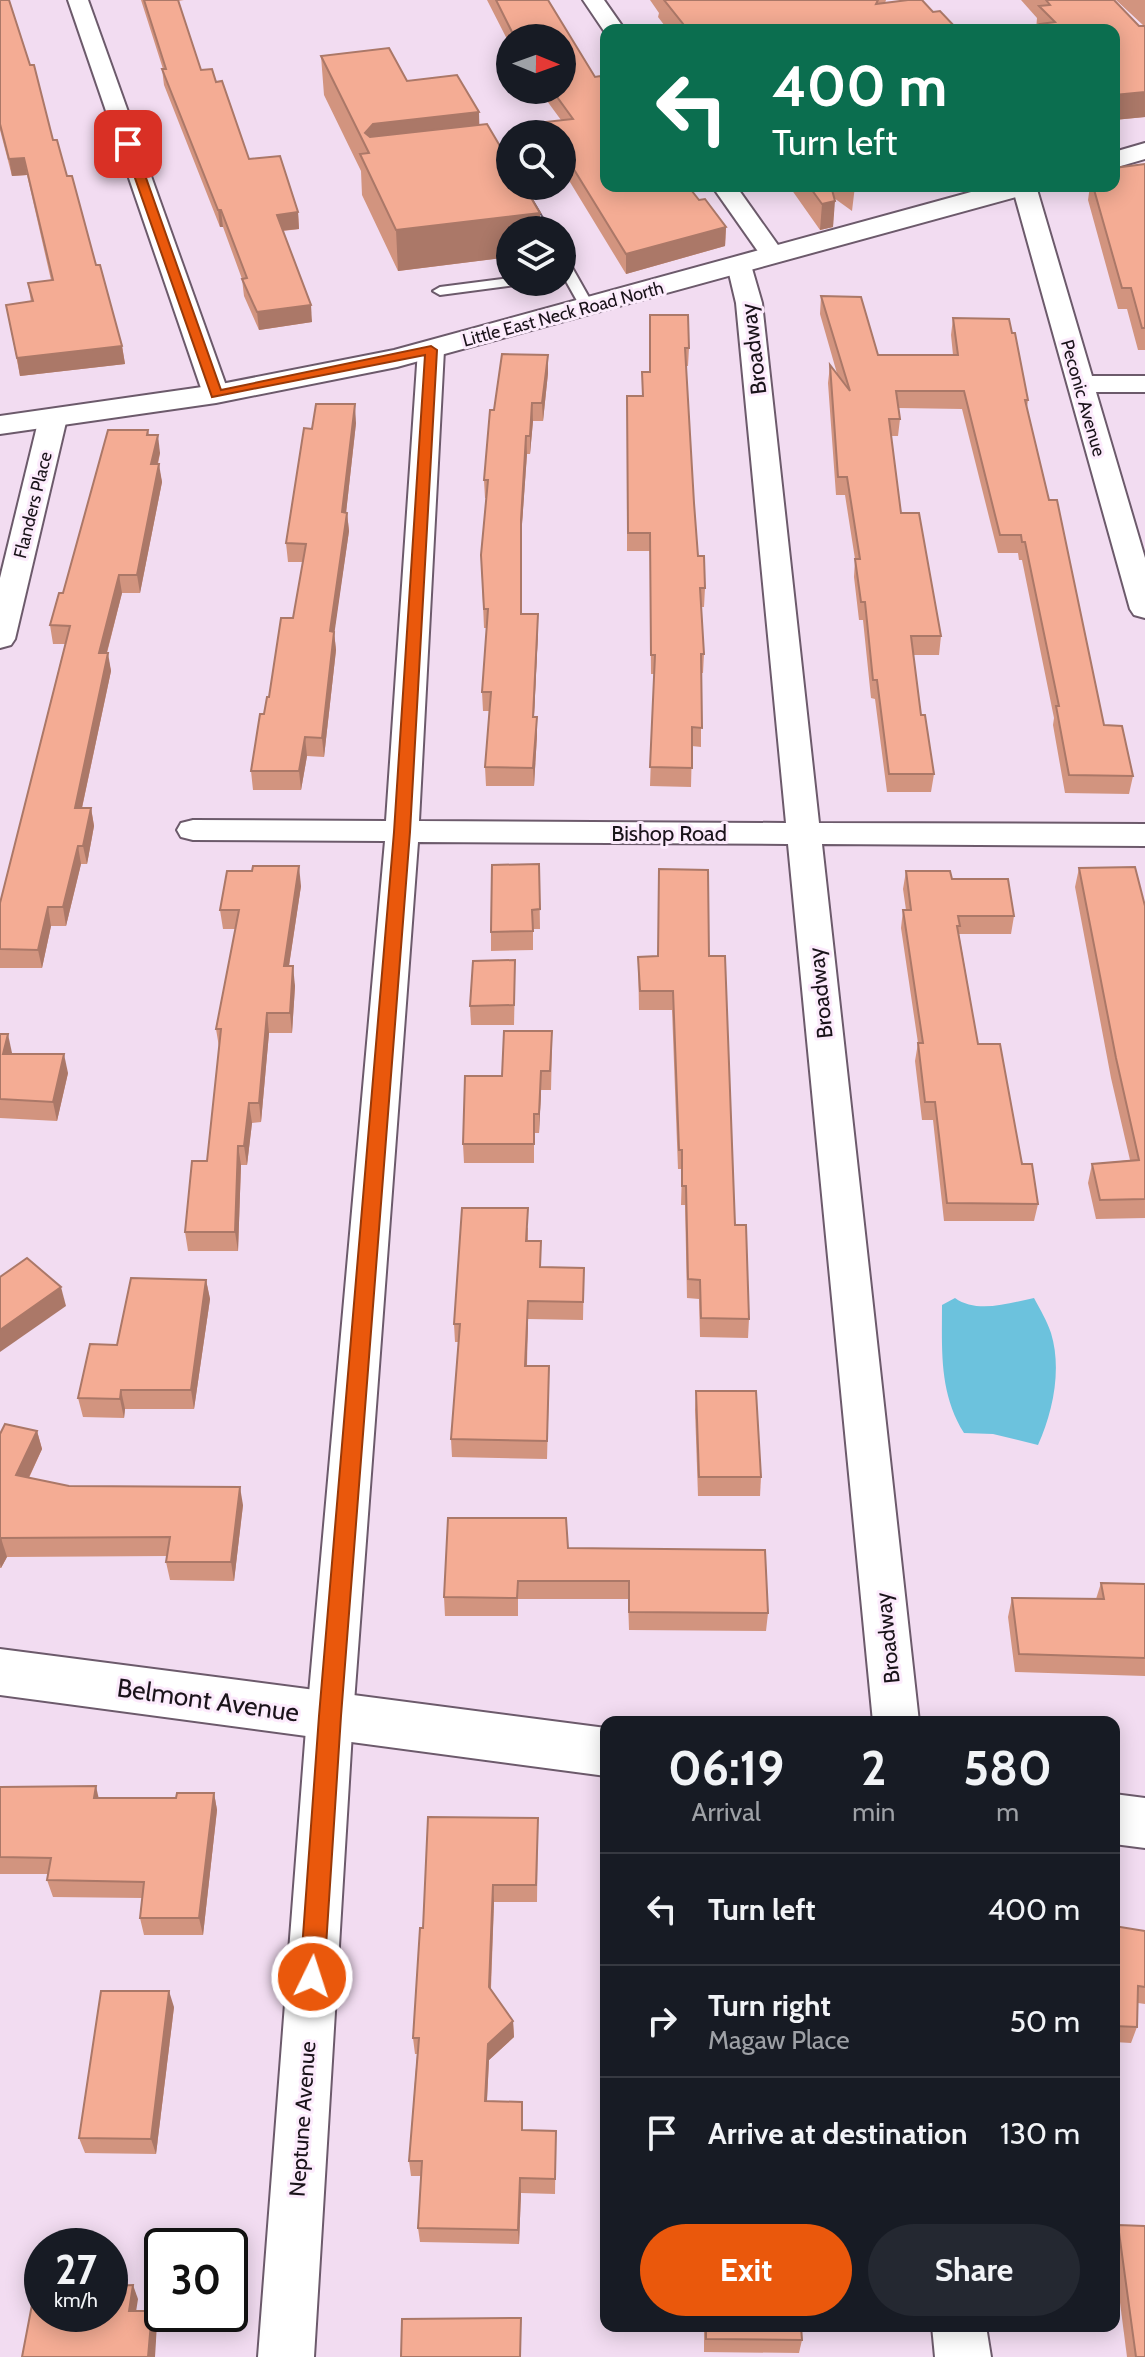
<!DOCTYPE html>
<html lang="en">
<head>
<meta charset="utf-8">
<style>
	:root { --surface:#171b24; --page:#242831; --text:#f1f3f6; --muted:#9ea1a6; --line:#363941; --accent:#ea580c }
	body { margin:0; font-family:Cabin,sans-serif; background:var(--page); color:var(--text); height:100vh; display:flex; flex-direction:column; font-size:30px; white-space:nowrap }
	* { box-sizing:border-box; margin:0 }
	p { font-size:26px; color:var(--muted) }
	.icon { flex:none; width:44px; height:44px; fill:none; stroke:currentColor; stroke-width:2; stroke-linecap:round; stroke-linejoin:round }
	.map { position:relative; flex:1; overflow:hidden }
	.drawer { position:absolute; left:600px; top:1716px; width:520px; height:616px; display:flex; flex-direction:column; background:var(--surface); border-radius:16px; box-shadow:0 4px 20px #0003 }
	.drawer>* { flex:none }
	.hud { position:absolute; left:600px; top:24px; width:520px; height:168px; border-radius:16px; box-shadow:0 4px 20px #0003; background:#0b6e4f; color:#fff; overflow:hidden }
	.needle { width:52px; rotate:91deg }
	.fabs { position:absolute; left:496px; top:24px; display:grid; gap:16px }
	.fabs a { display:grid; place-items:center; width:80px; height:80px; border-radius:50%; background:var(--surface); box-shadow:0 4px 20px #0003; font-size:40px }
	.speed { position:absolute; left:24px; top:2228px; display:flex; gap:16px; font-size:40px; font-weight:700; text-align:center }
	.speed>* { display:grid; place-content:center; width:104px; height:104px; border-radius:50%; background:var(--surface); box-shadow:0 4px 20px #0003; line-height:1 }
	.speed small { font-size:20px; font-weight:400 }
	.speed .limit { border:4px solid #111; border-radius:12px; background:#fff; color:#111 }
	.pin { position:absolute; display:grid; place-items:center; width:68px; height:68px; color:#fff; margin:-34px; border-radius:16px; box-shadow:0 4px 12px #0006 }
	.me { position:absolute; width:88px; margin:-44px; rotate:4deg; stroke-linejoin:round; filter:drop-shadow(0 0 6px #0008) }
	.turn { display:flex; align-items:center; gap:28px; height:168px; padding:0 40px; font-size:36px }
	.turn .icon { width:104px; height:104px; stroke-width:2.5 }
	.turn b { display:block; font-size:56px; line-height:68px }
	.eta { display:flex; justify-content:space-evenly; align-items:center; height:136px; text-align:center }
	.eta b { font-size:48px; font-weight:800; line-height:56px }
	.action { display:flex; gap:16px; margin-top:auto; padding:16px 40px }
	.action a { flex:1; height:92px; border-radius:48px; background:var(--accent); color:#fff; font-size:32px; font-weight:800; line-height:92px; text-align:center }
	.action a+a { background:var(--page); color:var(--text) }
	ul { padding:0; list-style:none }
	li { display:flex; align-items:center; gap:24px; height:112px; padding:0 40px; border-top:2px solid var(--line) }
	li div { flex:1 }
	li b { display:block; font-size:30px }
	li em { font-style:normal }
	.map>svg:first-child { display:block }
	.water { fill:#6cc2dd }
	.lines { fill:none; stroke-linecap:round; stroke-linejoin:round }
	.service-casing { stroke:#6c5a6b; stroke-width:4 }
	.minor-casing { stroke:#6c5a6b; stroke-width:4 }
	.secondary-casing { stroke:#6c5a6b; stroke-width:4 }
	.service { fill:#fff; fill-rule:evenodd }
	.minor { fill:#fff; fill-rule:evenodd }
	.secondary { fill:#fff; fill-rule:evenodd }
	.wall { fill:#d2947f }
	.shaded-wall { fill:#ab7868 }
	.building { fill:#f4ac94; stroke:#ab7868; stroke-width:2 }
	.route { fill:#ea580c; stroke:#983908; stroke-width:2 }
	.labels { text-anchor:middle; stroke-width:6; stroke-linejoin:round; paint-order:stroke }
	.far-street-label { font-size:18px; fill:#1a131a; stroke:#fcebfc }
	.street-label { font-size:22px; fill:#1a131a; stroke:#fcebfc }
	.near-street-label { font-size:26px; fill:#1a131a; stroke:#fcebfc }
</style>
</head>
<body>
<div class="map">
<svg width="1145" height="2357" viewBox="0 0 1145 2357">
	<rect width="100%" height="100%" fill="#f2dcf1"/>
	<path class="water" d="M955,1298C977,1314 1009,1303 1034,1298C1040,1309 1047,1321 1051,1333C1062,1369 1053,1412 1038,1445L993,1434L964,1433C939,1393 942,1351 942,1305Z"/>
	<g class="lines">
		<defs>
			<g id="service">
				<path d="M511,186H523L549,230H537Z"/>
				<path d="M562,258L569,262L595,308L593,311L581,308L562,274Z"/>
				<path d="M510,278V282H517L515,285L440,295L433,291L440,287Z"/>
			</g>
			<g id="minor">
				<path d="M68,0H88L229,394L225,400H207L203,394Z"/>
				<path d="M583,0H604L625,30H606V34Z"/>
				<path d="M712,186H736L785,255L782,260H764Z"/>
				<path d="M1012,186H1036L1092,376H1145V392H1096L1145,558V618L1134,615L1130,609Z"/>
				<path d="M739,258L748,260L751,265L762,303L819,823L1145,824V846L822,844L919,1722H873L788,844L418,842L353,1716L314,2357H258L307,1716L385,841L193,840L181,837L177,830L181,823L193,820L386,821L418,350L422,344H440L444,350L419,821L786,823L736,303L727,265L730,260Z"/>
				<path d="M53,410L63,412L67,418L15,639L11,645L0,648V578L39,418L43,412Z"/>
				<path d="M932,2326H986L991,2357H935Z"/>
			</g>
			<g id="secondary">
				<path d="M1145,143V159L1114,168V152Z"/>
				<path d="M993,186H1038L1034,192L397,367L216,403L0,434V416L216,385L394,350Z"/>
				<path d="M0,1649L606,1728V1776L0,1695Z"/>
				<path d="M1114,1794L1145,1798V1848L1114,1844Z"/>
			</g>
		</defs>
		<use href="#service" class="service-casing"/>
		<use href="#minor" class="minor-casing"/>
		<use href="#secondary" class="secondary-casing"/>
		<use href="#service" class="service"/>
		<use href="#minor" class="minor"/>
		<use href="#secondary" class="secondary"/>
	</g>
	<g class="wall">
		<path d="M0,0L67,176L122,346L125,364L20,376L6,305L31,302L28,283L51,280L27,175L12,176L0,130Z"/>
		<path d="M141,0H184L178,1L201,70L216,82L249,159L298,212L299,229L283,231L312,322L259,330L244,296L242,279L223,227H220L164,85L162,69H163Z"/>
		<path d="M487,0H548L595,77L600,76L606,85V186H688L699,200L705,199L726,227L725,246L626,274L562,169V134H545V122L561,120L539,90H562V38H510V45Z"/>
		<path d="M650,0H886L885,3L933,12L958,30H668L658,17L659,13Z"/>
		<path d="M1021,0H1114L1139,26H1144L1116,0H1145V117L1114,120V30H1036L1037,18Z"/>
		<path d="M321,56L407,81L479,125L510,230V257L398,271L362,195L361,171L324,95Z"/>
		<path d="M1145,164V350H1138L1127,309H1118L1088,200L1090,186H1114Z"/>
		<path d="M789,186H855L852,211L834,198L833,227L820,230Z"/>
		<path d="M821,296L878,355H953L951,335L953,318L1028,400L1027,408L1104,725L1133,776L1129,794L1065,793L1053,725L1054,718L1022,560H1019L1018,553H998L962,409L898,408L900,419L898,436H891L901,513L941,636L939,655H913L921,715L934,774L931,792H887L875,699L871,698L863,620H859L854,577L855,559L845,495H836L828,383L830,365L838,377L820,314Z"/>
		<path d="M649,333L689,348L688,366H686L694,503L698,556L705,588L704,607H701L704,654L703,673H701V747L692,746L691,787L650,786L654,674H651L650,551H627V396H642V372H650Z"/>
		<path d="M548,355V373L543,421H533L530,454H527L521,538V614L538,632L534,717H537V735L534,786H486L485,767L490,711H483L482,692L487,628H484L481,555L486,498H485L484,480L494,410Z"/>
		<path d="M356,423L346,513H347L349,531L334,632L336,650L324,757L307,756L301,790H253L251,771L264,714L293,618L303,562H288L286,543L312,429Z"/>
		<path d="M148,430L149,435L160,453L158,464L162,482L140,593H122L107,653L111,671L82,808H91L94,826L87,864H81L66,926H51L42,968H0V903L65,644H53L50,625L63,593Z"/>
		<path d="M539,864L540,929H533V950L491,951V932Z"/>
		<path d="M1079,868L1145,906V1218L1096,1219L1088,1183L1092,1164L1130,1160L1111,1078L1075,887Z"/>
		<path d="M906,871L952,879L1014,916L1011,934H959L978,1044L1038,1204L1034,1221H944L933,1120H922L915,1061L918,1043L901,928L903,910H906L903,889Z"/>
		<path d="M301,886L289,966L295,986L292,1033H269L261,1122L252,1123L247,1165H241L238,1251H188L185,1232L207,1161L219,1047L216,1029L236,929H223L220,910Z"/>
		<path d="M709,956L735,1225L749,1319L748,1338L700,1337L699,1299L687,1298L685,1205H681L682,1169H678L672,1010H639L638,957Z"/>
		<path d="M515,980L514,1025H471L470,1006Z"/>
		<path d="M0,1034L12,1054L68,1073L57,1121L0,1118Z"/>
		<path d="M552,1050L551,1090H541L539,1133H534V1163H464L463,1144L502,1076Z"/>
		<path d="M528,1227V1241L541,1267L584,1268L583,1320L528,1319L527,1366L549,1385L547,1459L452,1457L451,1439L459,1342H455L454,1324Z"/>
		<path d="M206,1280L210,1299L194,1409H125L124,1418L83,1417L78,1398L117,1345Z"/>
		<path d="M696,1391L761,1477L760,1496H698L695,1410Z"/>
		<path d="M37,1431L42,1449L29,1478L69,1486L243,1505L234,1581L170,1580L166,1562L167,1556L7,1557L1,1568H0V1434Z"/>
		<path d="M568,1548L768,1613L766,1631L629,1630L628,1599H518V1616H445L444,1597Z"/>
		<path d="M1101,1583L1145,1584V1676L1015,1672L1008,1617L1012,1598L1096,1599Z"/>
		<path d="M0,1787L99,1798H176L214,1793L217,1810L203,1935H144L140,1918L142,1898L53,1897L47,1880L48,1874H0Z"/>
		<path d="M538,1818L537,1902H494L491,1989L513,2021L514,2037L489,2060L487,2101L522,2102L523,2130L556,2131L555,2194L521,2193L519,2244L420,2242L418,2228L421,2176H411L409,2161L417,2054H415L413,2038L423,1928Z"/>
		<path d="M1114,1926L1145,1931V2004L1138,2003L1137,2027L1131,2043L1114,2042Z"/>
		<path d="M174,2007L156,2154L85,2153L79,2138Z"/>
		<path d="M1118,2225L1145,2357H1127L1114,2256V2235Z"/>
		<path d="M704,2326H801L802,2340L799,2353L704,2352Z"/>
	</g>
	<g class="shaded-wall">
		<path d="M1145,92V117L1114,120V95Z"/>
		<path d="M479,112L480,151L369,153L365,133L373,124Z"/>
		<path d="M24,158L27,175L12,176L9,159Z"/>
		<path d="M835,201L833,227L820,230L822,204Z"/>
		<path d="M218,210H221L223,227H220Z"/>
		<path d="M298,212L299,229L278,231L277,215Z"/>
		<path d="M540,213V230H510V257L398,271L396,230Z"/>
		<path d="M726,227L725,246L626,274V254Z"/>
		<path d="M311,305L312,322L259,330L257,312Z"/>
		<path d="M122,346L125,364L20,376L17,358Z"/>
		<path d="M548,355V373L543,421L542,403Z"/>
		<path d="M532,403L533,421L530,454V436Z"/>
		<path d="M355,404L356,423L344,531L342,512Z"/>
		<path d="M158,435L160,453L153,482L151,464Z"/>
		<path d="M526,436L527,454L521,538V520Z"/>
		<path d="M159,464L162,482L140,593L137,575Z"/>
		<path d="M347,513L349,531L332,650L330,631Z"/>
		<path d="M119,575L122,593L102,671L99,653Z"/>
		<path d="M538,614V632L533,735V717Z"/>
		<path d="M334,632L336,650L324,757L322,738Z"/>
		<path d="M108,653L111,671L78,826L75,808Z"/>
		<path d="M537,717V735L534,786L533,768Z"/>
		<path d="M305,737L307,756L301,790L299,771Z"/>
		<path d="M91,808L94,826L87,864L83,846Z"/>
		<path d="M78,846L81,864L66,926L63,907Z"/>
		<path d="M299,866L301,886L286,985L284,966Z"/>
		<path d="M48,907L51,926L42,968L38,950Z"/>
		<path d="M293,966L295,986L292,1033L290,1013Z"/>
		<path d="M267,1013L269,1033L261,1122L259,1103Z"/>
		<path d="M8,1034L12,1053L7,1073L3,1054Z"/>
		<path d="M64,1054L68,1073L57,1121L53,1102Z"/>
		<path d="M541,1071V1090L539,1133V1114Z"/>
		<path d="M249,1103L252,1123L247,1165L244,1146Z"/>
		<path d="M238,1146L241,1165L238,1251L235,1232Z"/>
		<path d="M206,1280L210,1299L194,1409L191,1390Z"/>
		<path d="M61,1287L66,1306L0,1352V1330Z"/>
		<path d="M528,1301V1319L526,1384L525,1366Z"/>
		<path d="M121,1390L125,1409L124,1418L120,1399Z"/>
		<path d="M37,1431L42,1449L21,1494L16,1475Z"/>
		<path d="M240,1487L243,1505L234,1581L231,1562Z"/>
		<path d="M1,1538L7,1557L1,1568L0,1564V1541Z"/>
		<path d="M96,1786L100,1804L94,1798Z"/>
		<path d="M214,1793L217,1810L203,1935L199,1918Z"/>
		<path d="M493,1885L494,1902L490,2003L489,1987Z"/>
		<path d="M169,1991L174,2007L156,2154L151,2139Z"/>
		<path d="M513,2021L514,2037L489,2060L486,2117L485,2101L488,2044Z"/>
		<path d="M520,2178L521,2193L519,2244L518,2230Z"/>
		<path d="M133,2285L138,2299L134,2325L129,2311Z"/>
		<path d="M152,2311L157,2324L155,2357H148Z"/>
	</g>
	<g class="building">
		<path d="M0,0H9L30,65H34L53,140H57L67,176H72L96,265H100L122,346L17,358L6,305L33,301L28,283L53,280L24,158L9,159L0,124Z"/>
		<path d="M144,0H178L201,70L212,69L216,82L222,81L249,159L280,156L298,212L277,215L311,305L257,312L242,279L247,278L221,210H218L162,69H166Z"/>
		<path d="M496,0H548L595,77L600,76L606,85V186H688L699,200L705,199L726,227L626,254L562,150V134H552L545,122L573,119L552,90H562V38H515Z"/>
		<path d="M664,0H878L876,4L908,0H922L933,12L940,11L958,30H688Z"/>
		<path d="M1046,0H1114L1139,26H1145V92L1114,95V30H1045L1040,24L1055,22L1039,6L1050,5Z"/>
		<path d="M389,48L407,81L457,75L479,112L373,124L365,133L370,137L487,124L510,163V186H524L540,213L396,230L360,154L369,153L321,56Z"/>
		<path d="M1145,164V328H1142L1131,288H1122L1093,186H1114V168Z"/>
		<path d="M809,186H831L835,201L822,204Z"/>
		<path d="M821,296L861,297L878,355H958L953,318L1009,319L1012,333H1015L1028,400H1025L1049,500H1057L1104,725L1122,726L1133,776L1069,775L1056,706H1059L1025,542H1022L1021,535H1000L964,391H896L900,419H889L901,513H919L941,636H911L921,715H925L934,774H889L877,680H873L865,602H861L855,559H860L847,477H838L830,365L850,391Z"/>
		<path d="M650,315H688L689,348H685L694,503L698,556H704L705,588H700L704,654H701L702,728L692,727V768L650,767L655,655H651L650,533H628L627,396H643L642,372H650Z"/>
		<path d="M502,354L548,355L542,403H532L530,436H526L521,520V614H538L533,717H537L533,768L485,767L491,692H482L488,609H484L481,555L488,480H484L490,410H494Z"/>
		<path d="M316,404H355L342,512L347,513L330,631L334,632L322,738L305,737L299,771H251L260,714H264L267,697H269L281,618H293L306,544L286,543L304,428L312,429Z"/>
		<path d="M108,430H148L147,435H158L151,464H159L137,575H119L99,653H108L75,808H91L83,846H78L63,907H48L38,950L0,949V903L70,626L50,625L59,593H63Z"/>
		<path d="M539,864L540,909L532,910L533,931L491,932L492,865Z"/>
		<path d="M253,866H299L284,966H293L290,1013H267L259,1103H249L244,1146H238L235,1232H185L192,1161H207L221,1029H216L239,910H220L227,871H252Z"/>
		<path d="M1135,867L1145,906V1199L1100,1200L1092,1164L1139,1160L1116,1058L1079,868Z"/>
		<path d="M659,869L708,870L709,956H725L735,1225H746L749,1319L701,1318L700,1280L688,1279L686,1186H682V1150H679L673,991H640L638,957L658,956Z"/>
		<path d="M906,871H950L952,879H1008L1014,916H958L960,926H957L978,1044H1000L1022,1164H1032L1038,1204L947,1203L935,1102H925L918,1043H923L903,910H911Z"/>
		<path d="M515,960L514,1005L470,1006L473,961Z"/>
		<path d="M504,1031H552L550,1071H541L539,1114H534V1144H463L465,1076H502Z"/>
		<path d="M0,1034H8L3,1054H64L53,1102L0,1099Z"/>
		<path d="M462,1208H528L526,1241H541L540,1267L584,1268L583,1302L528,1301L525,1366H549L547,1441L451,1439L460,1324H454Z"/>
		<path d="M27,1258L61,1287L0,1330V1277Z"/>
		<path d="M131,1278L206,1280L191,1390H121L120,1399L78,1398L90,1344L117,1345Z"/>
		<path d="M696,1391H756L761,1477H699Z"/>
		<path d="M5,1424L37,1431L16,1475L69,1486L240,1487L231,1562H166L170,1537L1,1538L0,1541V1434Z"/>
		<path d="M448,1518H566L568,1548L765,1550L768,1613L629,1612V1581H518L517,1598L444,1597Z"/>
		<path d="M1101,1583L1145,1584V1658L1019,1654L1012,1598L1104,1599Z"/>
		<path d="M96,1786L94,1798H176L177,1793H214L199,1918H140L144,1882L47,1880L51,1858L0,1857V1787Z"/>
		<path d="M428,1817L538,1818L536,1885H493L489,1987L513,2021L488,2044L485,2101L522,2102V2130L556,2131L555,2179L520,2178L518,2230L418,2228L422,2161H409L419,2038H413L420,1928H423Z"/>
		<path d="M1114,1926L1145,1931V1987L1138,1986L1137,2027L1114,2026Z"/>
		<path d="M101,1991H169L151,2139L79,2138Z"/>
		<path d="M1118,2225L1145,2226V2357H1136Z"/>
		<path d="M133,2285L129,2311H152L148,2357H22L35,2289H42V2314H110V2286Z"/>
		<path d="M521,2318L520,2357H401L402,2319Z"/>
		<path d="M706,2326H801L802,2340L706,2339Z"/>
	</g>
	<path class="route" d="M128,140L134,144L221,390L431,346L437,350L410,832L341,1716L324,1977L320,1985L312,1988L303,1985L300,1977L319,1716L394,832L425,355L212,397L123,144Z"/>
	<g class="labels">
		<g class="far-street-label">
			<text transform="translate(563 314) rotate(-15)" y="6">Little East Neck Road North</text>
			<text transform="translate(1083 398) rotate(74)" y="6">Peconic Avenue</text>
			<text transform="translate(33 505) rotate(-76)" y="6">Flanders Place</text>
		</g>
		<g class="street-label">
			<text transform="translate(753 349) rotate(-97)" y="8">Broadway</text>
			<text x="669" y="841">Bishop Road</text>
			<text transform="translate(820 993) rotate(-96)" y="8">Broadway</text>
			<text transform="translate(887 1638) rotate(-96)" y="8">Broadway</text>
			<text transform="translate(302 2119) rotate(-86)" y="8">Neptune Avenue</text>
		</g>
		<g class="near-street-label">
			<text transform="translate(208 1700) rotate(8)" y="9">Belmont Avenue</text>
		</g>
	</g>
</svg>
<div class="fabs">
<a><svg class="needle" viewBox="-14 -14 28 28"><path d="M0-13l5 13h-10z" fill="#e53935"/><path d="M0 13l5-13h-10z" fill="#9ea1a6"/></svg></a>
<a><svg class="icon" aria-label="search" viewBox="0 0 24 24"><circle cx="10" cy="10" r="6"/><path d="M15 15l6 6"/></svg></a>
<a><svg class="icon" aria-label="layers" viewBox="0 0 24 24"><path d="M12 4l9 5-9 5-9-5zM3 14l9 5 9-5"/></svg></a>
</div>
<div class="speed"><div>27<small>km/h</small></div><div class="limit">30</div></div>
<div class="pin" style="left:128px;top:144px;background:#d93025"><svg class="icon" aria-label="arrive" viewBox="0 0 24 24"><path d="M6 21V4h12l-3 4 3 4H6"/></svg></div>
<svg class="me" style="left:312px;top:1977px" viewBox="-20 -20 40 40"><circle r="17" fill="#ea580c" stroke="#fff" stroke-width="3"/><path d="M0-11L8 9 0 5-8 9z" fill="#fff"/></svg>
<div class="hud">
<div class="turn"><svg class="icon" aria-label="left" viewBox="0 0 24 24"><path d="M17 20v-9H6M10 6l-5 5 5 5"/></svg><div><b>400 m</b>Turn left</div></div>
</div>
<section class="drawer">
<div class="eta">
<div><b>06:19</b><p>Arrival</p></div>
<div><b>2</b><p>min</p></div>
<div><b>580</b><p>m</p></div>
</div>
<ul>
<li><svg class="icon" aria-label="left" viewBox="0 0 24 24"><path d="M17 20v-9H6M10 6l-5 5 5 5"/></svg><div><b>Turn left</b></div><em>400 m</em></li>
<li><svg class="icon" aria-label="right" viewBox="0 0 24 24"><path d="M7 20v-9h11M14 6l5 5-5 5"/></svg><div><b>Turn right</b><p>Magaw Place</p></div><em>50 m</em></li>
<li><svg class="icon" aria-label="arrive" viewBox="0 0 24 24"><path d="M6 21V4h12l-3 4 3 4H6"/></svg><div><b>Arrive at destination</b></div><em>130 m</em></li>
</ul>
<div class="action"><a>Exit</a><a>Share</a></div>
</section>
</div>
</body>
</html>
